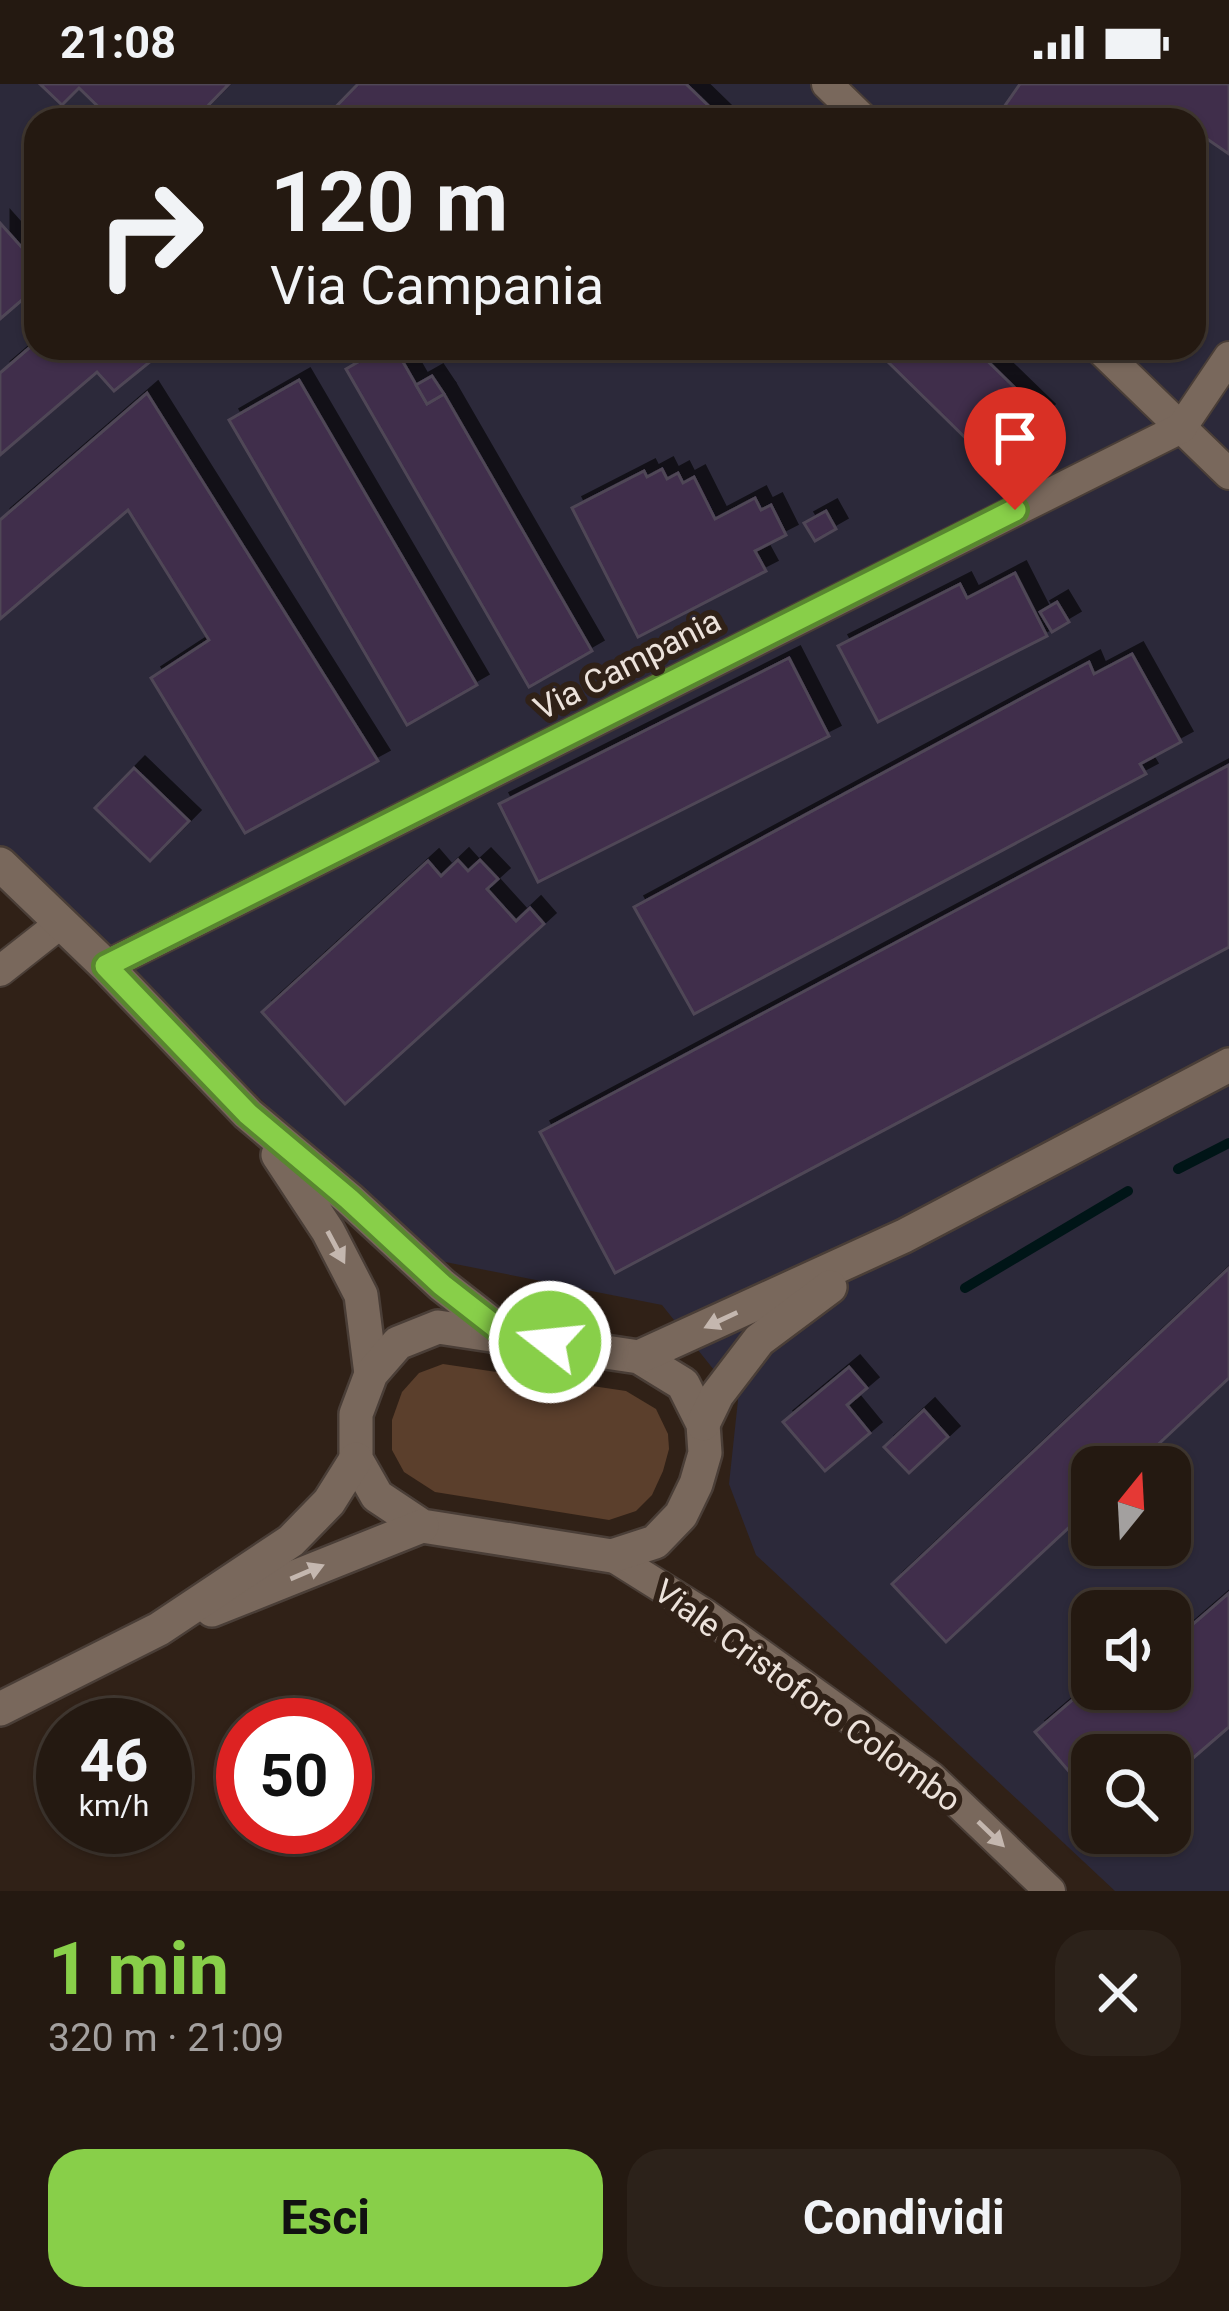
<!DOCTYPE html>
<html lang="it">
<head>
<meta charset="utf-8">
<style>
	:root { --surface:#241911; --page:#2c221a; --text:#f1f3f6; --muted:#a3a09f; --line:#413831; --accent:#88cf49 }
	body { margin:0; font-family:Roboto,sans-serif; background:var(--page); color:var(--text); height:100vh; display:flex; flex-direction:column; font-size:45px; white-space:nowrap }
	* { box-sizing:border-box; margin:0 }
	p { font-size:39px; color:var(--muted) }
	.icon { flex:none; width:66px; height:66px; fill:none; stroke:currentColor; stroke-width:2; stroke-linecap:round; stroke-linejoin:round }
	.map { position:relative; height:1807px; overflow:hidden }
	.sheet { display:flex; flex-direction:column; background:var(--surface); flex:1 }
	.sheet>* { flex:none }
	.top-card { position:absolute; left:24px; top:24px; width:1182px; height:252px; border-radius:36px; box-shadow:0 3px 9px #0004,0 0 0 3px var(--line); background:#241911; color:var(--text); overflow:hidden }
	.needle { width:78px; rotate:18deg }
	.fabs { position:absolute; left:1071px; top:1362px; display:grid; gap:24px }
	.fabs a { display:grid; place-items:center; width:120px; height:120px; border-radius:24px; background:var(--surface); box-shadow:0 3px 9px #0004,0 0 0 3px var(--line); font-size:60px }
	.speed { position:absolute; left:36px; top:1614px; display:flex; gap:24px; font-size:60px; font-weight:700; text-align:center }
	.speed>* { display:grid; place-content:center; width:156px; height:156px; border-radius:50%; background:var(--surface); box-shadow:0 3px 9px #0004,0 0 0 3px var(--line); line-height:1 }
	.speed small { font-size:30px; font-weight:400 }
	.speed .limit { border:18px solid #d22; background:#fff; color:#111 }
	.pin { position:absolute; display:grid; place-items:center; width:102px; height:102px; color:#fff; margin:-123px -51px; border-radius:50% 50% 50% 0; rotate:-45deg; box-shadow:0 0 12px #0007 }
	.pin .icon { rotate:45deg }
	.me { position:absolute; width:132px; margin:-66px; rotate:286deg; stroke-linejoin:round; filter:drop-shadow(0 0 9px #0008) }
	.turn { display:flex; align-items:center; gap:42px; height:252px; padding:0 48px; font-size:54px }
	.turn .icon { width:156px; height:156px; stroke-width:2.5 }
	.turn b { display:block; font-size:84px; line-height:102px }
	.round { display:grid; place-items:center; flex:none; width:126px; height:126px; border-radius:36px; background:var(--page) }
	.head { display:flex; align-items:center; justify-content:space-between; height:204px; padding:0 48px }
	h1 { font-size:72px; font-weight:700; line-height:90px; color:var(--accent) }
	.primary-button { display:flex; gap:24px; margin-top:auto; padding:24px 48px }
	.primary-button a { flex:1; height:138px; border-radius:36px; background:var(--accent); color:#111; font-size:48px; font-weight:700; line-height:138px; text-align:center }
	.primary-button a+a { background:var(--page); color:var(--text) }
	.status { display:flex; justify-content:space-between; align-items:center; height:84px; padding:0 60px; background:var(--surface); direction:ltr }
	.status svg { height:33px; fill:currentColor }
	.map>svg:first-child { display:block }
	.industrial { fill:#2c293a; fill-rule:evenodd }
	.grass { fill:#5b3f2c }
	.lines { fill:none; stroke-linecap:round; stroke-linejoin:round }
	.stream { stroke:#001517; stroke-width:10 }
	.building { fill:#3f2d4b; stroke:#504757; stroke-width:3; filter:url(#shadow) }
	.minor-casing { stroke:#4a3e37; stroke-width:34 }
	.tertiary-casing { stroke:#4a3e37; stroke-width:38 }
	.secondary-casing { stroke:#4a3e37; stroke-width:38 }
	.minor { stroke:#79685c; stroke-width:30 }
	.tertiary { stroke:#79685c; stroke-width:33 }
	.secondary { stroke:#79685c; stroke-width:33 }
	.oneway { fill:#c4b7af }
	.route-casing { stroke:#58872f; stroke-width:30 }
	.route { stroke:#88cf49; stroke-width:21 }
	.labels { text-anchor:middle; stroke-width:12; stroke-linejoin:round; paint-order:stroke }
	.street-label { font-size:33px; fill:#ece2db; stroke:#302117 }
</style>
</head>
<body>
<div class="status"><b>21:08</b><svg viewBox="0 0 49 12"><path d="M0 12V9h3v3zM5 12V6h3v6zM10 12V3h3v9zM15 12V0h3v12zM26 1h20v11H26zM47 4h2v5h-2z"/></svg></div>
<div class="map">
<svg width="1229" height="1807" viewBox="0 0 1229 1807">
	<defs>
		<filter id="shadow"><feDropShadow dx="11" dy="-11" stdDeviation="0" flood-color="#0009"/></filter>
	</defs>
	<rect width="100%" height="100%" fill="#302117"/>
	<path class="industrial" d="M0,0H1229V1807H1115L756,1471L729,1400L738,1316L662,1221L425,1174L0,763ZM36,36H1194V264H36ZM1092,1383H1170V1461H1092ZM1092,1527H1170V1605H1092ZM1092,1671H1170V1749H1092Z"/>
	<path class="grass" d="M443,1280L626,1307L656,1325L668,1350L669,1365L663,1387L652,1411L636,1427L609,1436L435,1408L404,1388L392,1366V1336L402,1308L419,1289Z"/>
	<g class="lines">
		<g class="stream">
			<path d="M1178,1085L1229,1059"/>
			<path d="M965,1204L1128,1107"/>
		</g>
	</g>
	<g class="building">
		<path d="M40,0H229L194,36H112L79,4L62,21Z"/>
		<path d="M358,0H686L723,36H323Z"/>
		<path d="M1020,0H1229V70L1194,46V36H995Z"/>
		<path d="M0,139L25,167L36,158V204L0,235Z"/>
		<path d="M36,258V264H167L114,307L97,288L0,371V289Z"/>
		<path d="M382,264H395L427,320L444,310L592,567L529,603L346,285Z"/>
		<path d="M894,264H974L1043,331L993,381L884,274Z"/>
		<path d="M432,292L444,310L427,320L416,301Z"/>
		<path d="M299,296L477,601L407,641L229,336Z"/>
		<path d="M147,309L378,677L245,749L151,594L209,556L128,426L0,535V436Z"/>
		<path d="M662,385L667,395L678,389L683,399L694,393L715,435L755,414L761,426L771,421L786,451L755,467L766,487L638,553L572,424L644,387L647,393Z"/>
		<path d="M826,427L836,445L815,457L804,439Z"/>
		<path d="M1015,489L1047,552L878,638L838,562L960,500L967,514Z"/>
		<path d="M1057,518L1069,538L1052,548L1040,528Z"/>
		<path d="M1132,570L1181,658L1140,680L1146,690L694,930L634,823L1089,578L1094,590Z"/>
		<path d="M789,574L829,652L538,798L499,720Z"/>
		<path d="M1229,681V863L615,1189L540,1048Z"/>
		<path d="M134,684L189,737L150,777L95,724Z"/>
		<path d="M458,776L468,787L480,776L498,795L487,805L516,837L530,824L544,840L345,1020L262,928L428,777L441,792Z"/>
		<path d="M1229,1184V1294L1134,1383H1092V1422L946,1558L892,1500Z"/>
		<path d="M849,1283L867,1304L847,1321L870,1349L825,1387L783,1338Z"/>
		<path d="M924,1326L948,1353L909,1389L884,1363Z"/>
		<path d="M1229,1509V1643L1170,1694V1671H1092V1714L1035,1648L1084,1606L1098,1622L1118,1605H1170V1560Z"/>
	</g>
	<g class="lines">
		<defs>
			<g id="minor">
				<path d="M827,0L864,36"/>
				<path d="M1099,264L1229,390"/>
				<path d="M106,882L1181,344L1229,273"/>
				<path d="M0,887L61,839"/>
				<path d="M612,1472L706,1531L931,1693L1050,1807"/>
			</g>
			<g id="tertiary">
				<path d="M0,780L106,882L248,1030L349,1115L442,1201L506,1251"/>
				<path d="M278,1071L328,1147L361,1211L371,1290"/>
			</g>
			<g id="secondary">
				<path d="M438,1243L639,1273L683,1300L703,1340L705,1369L696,1400L681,1431L655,1458L612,1472L422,1442L377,1412L356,1375V1330L371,1290L398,1259Z"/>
				<path d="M639,1273L904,1152L1229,981"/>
				<path d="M703,1340L717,1311L759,1256L830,1203"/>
				<path d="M212,1526L422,1442"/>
				<path d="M0,1625L159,1545L291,1457L329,1418L356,1375"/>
			</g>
		</defs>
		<use href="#minor" class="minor-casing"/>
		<use href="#tertiary" class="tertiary-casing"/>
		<use href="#secondary" class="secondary-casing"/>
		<use href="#minor" class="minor"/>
		<use href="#tertiary" class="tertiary"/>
		<use href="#secondary" class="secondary"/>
	</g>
	<defs><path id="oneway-solid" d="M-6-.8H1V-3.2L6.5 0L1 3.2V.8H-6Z" transform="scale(3)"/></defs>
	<g class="oneway">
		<use href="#oneway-solid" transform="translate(336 1163) rotate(62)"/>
		<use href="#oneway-solid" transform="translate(721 1236) rotate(155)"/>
		<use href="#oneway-solid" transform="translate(307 1488) rotate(-23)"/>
		<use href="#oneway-solid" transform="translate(991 1750) rotate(44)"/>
	</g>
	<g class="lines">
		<defs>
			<path id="route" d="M550,1258L506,1251L442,1201L349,1115L248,1030L106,882L1015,426"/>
		</defs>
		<use href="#route" class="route-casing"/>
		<use href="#route" class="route"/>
	</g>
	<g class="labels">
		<g class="street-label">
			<text transform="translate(627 580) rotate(-27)" y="12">Via Campania</text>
			<text transform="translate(808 1611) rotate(36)" y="12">Viale Cristoforo Colombo</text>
		</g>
	</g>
</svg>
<div class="fabs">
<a><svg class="needle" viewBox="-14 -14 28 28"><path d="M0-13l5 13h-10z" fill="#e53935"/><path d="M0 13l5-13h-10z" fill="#a3a09f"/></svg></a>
<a><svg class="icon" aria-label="sound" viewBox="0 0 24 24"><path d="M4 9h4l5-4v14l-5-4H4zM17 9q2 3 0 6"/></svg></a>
<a><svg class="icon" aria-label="search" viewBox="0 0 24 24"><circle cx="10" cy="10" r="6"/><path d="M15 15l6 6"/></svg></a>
</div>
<div class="speed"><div>46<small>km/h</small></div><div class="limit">50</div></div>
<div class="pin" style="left:1015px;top:426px;background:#d93025"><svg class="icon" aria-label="arrive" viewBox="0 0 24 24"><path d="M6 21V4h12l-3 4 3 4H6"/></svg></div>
<svg class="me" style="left:550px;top:1258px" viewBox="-20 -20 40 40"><circle r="17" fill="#88cf49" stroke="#fff" stroke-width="3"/><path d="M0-11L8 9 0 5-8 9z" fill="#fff"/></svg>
<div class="top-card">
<div class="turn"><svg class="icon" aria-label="right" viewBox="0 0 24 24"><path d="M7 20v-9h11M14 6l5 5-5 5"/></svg><div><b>120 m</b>Via Campania</div></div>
</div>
</div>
<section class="sheet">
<div class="head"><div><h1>1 min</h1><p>320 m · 21:09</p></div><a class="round"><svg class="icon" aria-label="close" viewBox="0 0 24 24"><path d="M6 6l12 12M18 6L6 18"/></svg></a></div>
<div class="primary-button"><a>Esci</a><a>Condividi</a></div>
</section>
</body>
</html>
